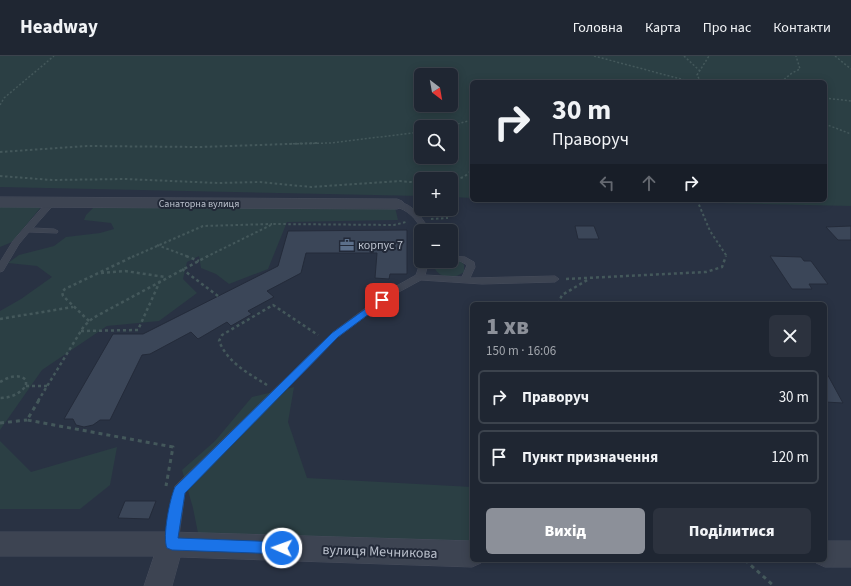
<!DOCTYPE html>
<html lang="uk">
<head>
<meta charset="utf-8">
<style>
	:root { --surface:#1f2632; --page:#2c323e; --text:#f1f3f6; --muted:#a1a5ac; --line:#3c434d; --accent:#8c9099 }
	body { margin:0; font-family:"Source Sans 3",sans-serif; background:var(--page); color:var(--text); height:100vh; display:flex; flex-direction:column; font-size:15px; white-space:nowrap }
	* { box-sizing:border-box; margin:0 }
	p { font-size:13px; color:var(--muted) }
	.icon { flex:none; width:22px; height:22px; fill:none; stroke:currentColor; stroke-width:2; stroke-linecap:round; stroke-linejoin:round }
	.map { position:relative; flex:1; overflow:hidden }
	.drawer { position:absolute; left:470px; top:246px; width:357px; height:260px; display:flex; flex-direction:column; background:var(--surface); border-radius:6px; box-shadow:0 2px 10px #0003,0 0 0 1px var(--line) }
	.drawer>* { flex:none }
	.hud { position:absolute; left:470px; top:24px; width:357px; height:122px; border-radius:6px; box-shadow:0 2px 10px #0003,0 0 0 1px var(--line); background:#1f2632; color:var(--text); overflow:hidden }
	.needle { width:26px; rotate:149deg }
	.fabs { position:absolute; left:414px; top:12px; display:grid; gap:8px }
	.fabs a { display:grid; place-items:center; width:44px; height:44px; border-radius:6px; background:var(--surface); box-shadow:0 2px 10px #0003,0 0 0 1px var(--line); font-size:20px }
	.pin { position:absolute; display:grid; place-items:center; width:34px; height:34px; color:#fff; margin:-17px; border-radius:8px; box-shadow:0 2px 6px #0006 }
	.me { position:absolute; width:44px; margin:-22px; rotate:272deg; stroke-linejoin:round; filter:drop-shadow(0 0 3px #0008) }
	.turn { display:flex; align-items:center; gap:14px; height:84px; padding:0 16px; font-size:18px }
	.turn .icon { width:52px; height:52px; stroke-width:2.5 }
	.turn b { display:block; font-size:28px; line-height:34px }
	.lanes { display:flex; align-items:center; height:38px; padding:0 16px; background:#0003; justify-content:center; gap:20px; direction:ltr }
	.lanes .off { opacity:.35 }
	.round { display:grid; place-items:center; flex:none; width:42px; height:42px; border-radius:6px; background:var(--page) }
	.head { display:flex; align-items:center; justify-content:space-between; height:68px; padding:0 16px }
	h1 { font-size:24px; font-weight:800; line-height:30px; color:var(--accent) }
	.primary-button { display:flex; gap:8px; margin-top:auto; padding:8px 16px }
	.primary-button a { flex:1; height:46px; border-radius:6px; background:var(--accent); color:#fff; font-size:16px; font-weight:800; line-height:46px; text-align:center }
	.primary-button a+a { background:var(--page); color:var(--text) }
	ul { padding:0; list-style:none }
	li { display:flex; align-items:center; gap:12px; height:54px; margin:0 8px 6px; padding:0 8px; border:2px solid var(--line); border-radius:6px }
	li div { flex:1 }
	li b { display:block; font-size:15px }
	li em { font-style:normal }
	header { display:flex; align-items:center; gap:24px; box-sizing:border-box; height:56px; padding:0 20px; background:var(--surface); border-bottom:1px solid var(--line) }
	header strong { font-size:19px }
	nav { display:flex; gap:22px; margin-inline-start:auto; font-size:14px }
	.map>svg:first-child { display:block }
	.green { fill:#2b3f44; fill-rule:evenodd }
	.building { fill:#3b4658; stroke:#242b3a }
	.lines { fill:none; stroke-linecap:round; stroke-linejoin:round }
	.lane-casing { stroke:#474d5c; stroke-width:1 }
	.street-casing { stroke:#474d5c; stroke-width:1 }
	.path-far3 { stroke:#44585b; stroke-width:1.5; stroke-dasharray:2 2; stroke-linecap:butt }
	.path-far2 { stroke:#44585b; stroke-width:2; stroke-dasharray:2.5 2.5; stroke-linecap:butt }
	.path-far1 { stroke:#44585b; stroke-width:2.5; stroke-dasharray:3 3; stroke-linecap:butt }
	.path { stroke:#44585b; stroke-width:3; stroke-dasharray:4 4; stroke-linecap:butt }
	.lane { fill:#3d4452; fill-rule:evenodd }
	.street { fill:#3d4452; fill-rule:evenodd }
	.route { fill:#1a73e8; stroke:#114b97 }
	.labels { text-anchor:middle; stroke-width:4; stroke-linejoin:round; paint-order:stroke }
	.far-street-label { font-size:10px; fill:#bac0cc; stroke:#222938 }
	.poi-label { font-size:12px; fill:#bac0cc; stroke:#222938; text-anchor:start }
	.near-street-label { font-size:14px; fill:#bac0cc; stroke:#222938 }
</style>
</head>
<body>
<header>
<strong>Headway</strong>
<nav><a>Головна</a><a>Карта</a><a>Про нас</a><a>Контакти</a></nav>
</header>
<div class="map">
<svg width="851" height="530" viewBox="0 0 851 530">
	<rect width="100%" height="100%" fill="#293243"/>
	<g class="green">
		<path d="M0,0H851V150L578,144H825V26H472V142L451,141V123H421V140L0,131ZM421,19H451V49H421ZM421,71H451V101H421Z"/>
		<path d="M0,147L41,151L12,186L0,191Z"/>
		<path d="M95,150L395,151L398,164L287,166L268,213L229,228L216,218L201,212L199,200L187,206L183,223L197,237L159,265L107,270L42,314L0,374V255L21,243L52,221L37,210L8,207L19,199L54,190L66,181L100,177L114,173L111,167L84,164L86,159Z"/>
		<path d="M451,203L461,205L464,209V216C455,223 441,223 435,213C435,203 444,205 451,205Z"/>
		<path d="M294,331L288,366L307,422L472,431V488L199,482L193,452L182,414L215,385L252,341Z"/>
		<path d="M0,385L31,416L117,391L110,429L80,453H0Z"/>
	</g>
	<g class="building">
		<path d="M575,170H594L599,183H578Z"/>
		<path d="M851,170V184H838L826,171Z"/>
		<path d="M407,174V218H390L389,223L375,222L377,197H306L301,217L267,235L274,241L248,255L252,258L231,270L227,266L198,283L191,276L150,298L142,299L110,364H100L93,369L84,371L76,369L73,363H64L113,278H143L278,210L288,175Z"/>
		<path d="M770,200L801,201L804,205H811L828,228H809L812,233H792Z"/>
		<path d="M825,314L843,347L825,346Z"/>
		<path d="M125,445H156L149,463L118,462Z"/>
	</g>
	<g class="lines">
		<defs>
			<g id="lane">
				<path d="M49,144H52L56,146L33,172L54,173L58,175L57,177L29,176L19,188L3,215L0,216V206L13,185Z"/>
				<path d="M394,146C411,144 423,163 430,175H422C416,162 408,154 394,150Z"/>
				<path d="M451,200L465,201L474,206L475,211L470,222L555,220L559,223L555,226L482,228L421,224L397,237L338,281L185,436L178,487L176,491L172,493L168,491L166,487L175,430L332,277L391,233L416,219L421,205H429L425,219L462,221L467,209L460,205L451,204Z"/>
			</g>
			<g id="street">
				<path d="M0,141L397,143L402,145L405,148L402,151L397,153L0,151Z"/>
				<path d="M0,476H171L472,485V504H483L481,507L472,511L180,501L172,530H144L154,500H0Z"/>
				<path d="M825,485H851V511H825L816,507L814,504H825Z"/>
			</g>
		</defs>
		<use href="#lane" class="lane-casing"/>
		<use href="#street" class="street-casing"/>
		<g class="path-far3">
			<path d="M594,0L692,26"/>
			<path d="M684,0L700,15"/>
			<path d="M835,0L851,13"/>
			<path d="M701,26L697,19L709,0"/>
			<path d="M781,26L792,17L800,13L796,0"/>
			<path d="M825,42L851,45"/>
			<path d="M0,49L4,42L54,0"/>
			<path d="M825,68L851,78"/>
			<path d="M446,71L472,64"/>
			<path d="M285,88L330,87L421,76"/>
		</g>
		<g class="path-far2">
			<path d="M0,96L87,90L201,91L317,87"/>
			<path d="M0,120L52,124L125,123L218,127L260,126L311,131L400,125L421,127"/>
			<path d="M451,125L464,121L472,114"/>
			<path d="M697,144L710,175L726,199L725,201"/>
			<path d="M431,163L448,162"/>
			<path d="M157,189L189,201"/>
			<path d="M132,201L203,170L272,168"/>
			<path d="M206,201L273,168L394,169L406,166"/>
		</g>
		<g class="path-far1">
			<path d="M186,200L199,205"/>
			<path d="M182,213L218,240"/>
			<path d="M101,217L125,215L165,221"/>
			<path d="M566,223L706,216L722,211L726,200"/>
			<path d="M558,248L562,239L589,223"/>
			<path d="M0,263L73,251"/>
			<path d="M89,265L63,240L62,236L65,233L134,200"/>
			<path d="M81,275L138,274L160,225"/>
			<path d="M0,326C9,321 18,317 26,324V330C19,338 11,342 0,342"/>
			<path d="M267,329C248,317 228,307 219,285L222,279L273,249L318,279"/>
			<path d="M26,330H47"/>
			<path d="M38,345L84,270L93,262L208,200"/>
		</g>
		<g class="path">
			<path d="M39,344L27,364L173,391L166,430"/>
			<path d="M0,367L27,364"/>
			<path d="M745,504L774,530"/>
		</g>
		<use href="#lane" class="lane"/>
		<use href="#street" class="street"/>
	</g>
	<path class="route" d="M382,241L386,244L385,246L338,281L185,437L178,482L282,486L287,487L289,492L287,496L282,498L172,494L167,492C162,481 170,442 175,431L332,277Z"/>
	<defs>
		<symbol id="office-bare" viewBox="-9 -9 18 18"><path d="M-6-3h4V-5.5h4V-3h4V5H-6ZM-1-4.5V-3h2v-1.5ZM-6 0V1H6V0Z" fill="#5c6f8a" stroke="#222938" stroke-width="2.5" paint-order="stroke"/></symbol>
	</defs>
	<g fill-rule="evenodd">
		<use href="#office-bare" x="337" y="179" width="20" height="20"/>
	</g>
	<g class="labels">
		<g class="far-street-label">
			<text x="199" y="151">Санаторна вулиця</text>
		</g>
		<g class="poi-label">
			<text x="358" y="193">корпус 7</text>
		</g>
		<g class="near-street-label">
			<text transform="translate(380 495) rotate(2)" y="5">вулиця Мечникова</text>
		</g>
	</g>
</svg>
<div class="fabs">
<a><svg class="needle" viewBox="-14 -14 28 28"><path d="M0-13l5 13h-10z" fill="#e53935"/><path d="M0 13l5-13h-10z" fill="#a1a5ac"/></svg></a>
<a><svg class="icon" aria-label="search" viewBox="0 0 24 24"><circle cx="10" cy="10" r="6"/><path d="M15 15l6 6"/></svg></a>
<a>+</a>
<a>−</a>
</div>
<div class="pin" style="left:382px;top:244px;background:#d93025"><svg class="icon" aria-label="arrive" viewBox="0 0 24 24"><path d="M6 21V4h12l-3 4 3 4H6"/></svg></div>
<svg class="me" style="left:282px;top:492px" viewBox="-20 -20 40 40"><circle r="17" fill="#1a73e8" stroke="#fff" stroke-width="3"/><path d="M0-11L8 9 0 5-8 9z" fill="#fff"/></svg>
<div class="hud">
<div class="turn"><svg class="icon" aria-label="right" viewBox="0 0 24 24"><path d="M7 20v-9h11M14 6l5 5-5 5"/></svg><div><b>30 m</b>Праворуч</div></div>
<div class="lanes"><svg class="icon off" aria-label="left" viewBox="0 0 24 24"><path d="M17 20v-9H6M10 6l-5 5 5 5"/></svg><svg class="icon off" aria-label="ahead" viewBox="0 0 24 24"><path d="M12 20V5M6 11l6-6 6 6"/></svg><svg class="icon" aria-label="right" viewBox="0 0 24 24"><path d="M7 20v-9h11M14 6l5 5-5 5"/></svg></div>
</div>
<section class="drawer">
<div class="head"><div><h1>1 хв</h1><p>150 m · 16:06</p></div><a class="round"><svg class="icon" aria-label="close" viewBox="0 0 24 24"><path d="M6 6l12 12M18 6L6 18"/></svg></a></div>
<ul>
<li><svg class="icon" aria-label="right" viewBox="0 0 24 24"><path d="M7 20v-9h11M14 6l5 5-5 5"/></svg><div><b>Праворуч</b></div><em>30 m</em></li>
<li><svg class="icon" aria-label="arrive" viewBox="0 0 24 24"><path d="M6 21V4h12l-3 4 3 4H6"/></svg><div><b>Пункт призначення</b></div><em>120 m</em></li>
</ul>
<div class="primary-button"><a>Вихід</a><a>Поділитися</a></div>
</section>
</div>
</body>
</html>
